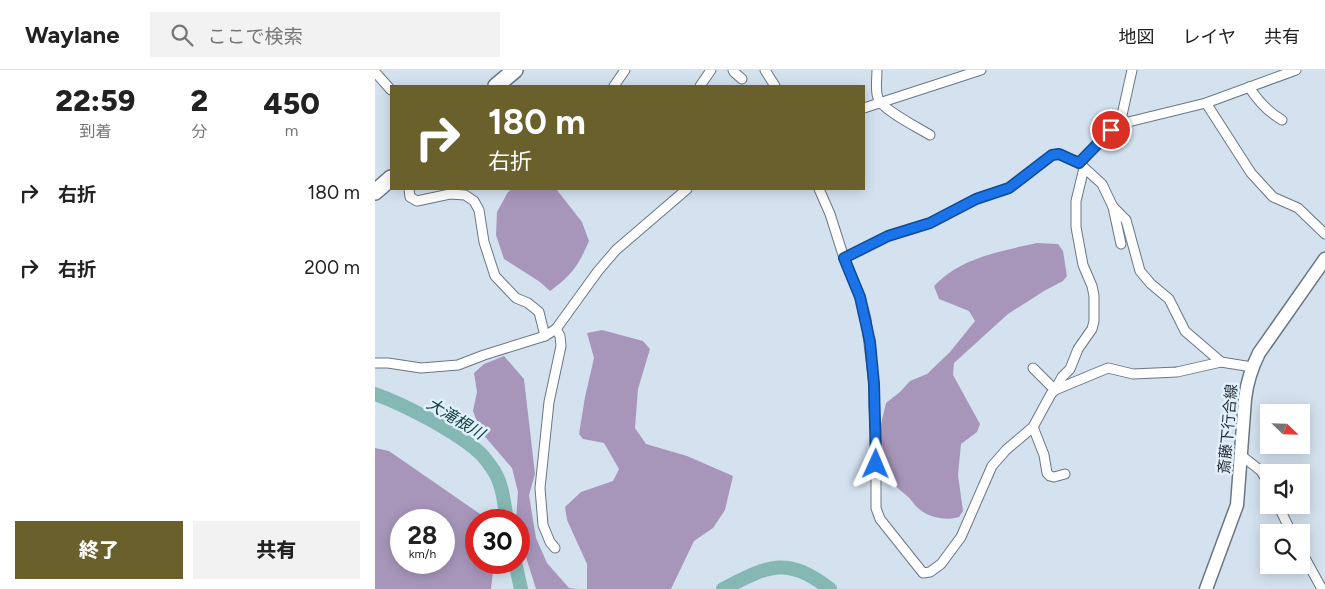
<!DOCTYPE html>
<html lang="ja">
<head>
<meta charset="utf-8">
<style>
	:root { --surface:#fff; --page:#f2f2f2; --text:#222; --muted:#767676; --line:#e0e0e0; --accent:#69602c }
	body { margin:0; font-family:Figtree,"Noto Sans JP",sans-serif; background:var(--page); color:var(--text); height:100vh; display:flex; flex-direction:column; font-size:19px; white-space:nowrap }
	* { box-sizing:border-box; margin:0 }
	p { font-size:16px; color:var(--muted) }
	.icon { flex:none; width:28px; height:28px; fill:none; stroke:currentColor; stroke-width:2; stroke-linecap:round; stroke-linejoin:round }
	.map { position:relative; flex:1; overflow:hidden }
	.panel { display:flex; flex-direction:column; background:var(--surface); width:375px }
	.panel>* { flex:none }
	.top-card { position:absolute; left:15px; top:15px; width:475px; height:105px; border-radius:0px; box-shadow:0 2px 12px #0003; background:#69602c; color:#fff; overflow:hidden }
	.needle { width:32px; rotate:113deg }
	.tools { position:absolute; left:885px; top:334px; display:grid; gap:10px }
	.tools a { display:grid; place-items:center; width:50px; height:50px; border-radius:0px; background:var(--surface); box-shadow:0 2px 12px #0003; font-size:25px }
	.speed { position:absolute; left:15px; top:439px; display:flex; gap:10px; font-size:25px; font-weight:700; text-align:center }
	.speed>* { display:grid; place-content:center; width:65px; height:65px; border-radius:50%; background:var(--surface); box-shadow:0 2px 12px #0003; line-height:1 }
	.speed small { font-size:12px; font-weight:400 }
	.speed .limit { border:8px solid #d22; background:#fff; color:#111 }
	.pin { position:absolute; display:grid; place-items:center; width:42px; height:42px; color:#fff; margin:-21px; border:2px solid #fff; border-radius:50%; box-shadow:0 1px 5px #0007 }
	.me { position:absolute; width:55px; margin:-28px; rotate:1deg; stroke-linejoin:round; filter:drop-shadow(0 0 4px #0008) }
	.turn { display:flex; align-items:center; gap:18px; height:105px; padding:0 15px; font-size:22px }
	.turn .icon { width:65px; height:65px; stroke-width:2.5 }
	.turn b { display:block; font-size:35px; line-height:42px }
	.eta { display:flex; justify-content:space-evenly; align-items:center; height:85px; text-align:center }
	.eta b { font-size:30px; font-weight:800; line-height:35px }
	.button { display:flex; gap:10px; margin-top:auto; padding:10px 15px }
	.button a { flex:1; height:58px; border-radius:0px; background:var(--accent); color:#fff; font-size:20px; font-weight:800; line-height:58px; text-align:center }
	.button a+a { background:var(--page); color:var(--text) }
	ul { padding:0; list-style:none }
	li { display:flex; align-items:center; gap:15px; height:75px; padding:0 15px }
	li div { flex:1 }
	li b { display:block; font-size:19px }
	li em { font-style:normal }
	header { display:flex; align-items:center; gap:30px; box-sizing:border-box; height:70px; padding:0 25px; background:var(--surface); border-bottom:1px solid var(--line) }
	header strong { font-size:24px }
	nav { display:flex; gap:28px; margin-inline-start:auto; font-size:18px }
	.search { width:350px; height:45px; background:var(--page); display:flex; align-items:center; gap:12px; box-sizing:border-box; padding:0 18px; border-radius:0px; color:var(--muted); font-size:19px }
	main { display:flex; flex:1; min-height:0 }
	.map>svg:first-child { display:block }
	.forest { fill:#a796ba; fill-rule:evenodd }
	.lines { fill:none; stroke-linecap:round; stroke-linejoin:round }
	.river { stroke:#85b8b3; stroke-width:14 }
	.street-casing { stroke:#6a7682; stroke-width:11 }
	.secondary-casing { stroke:#6a7682; stroke-width:15 }
	.primary-casing { stroke:#6a7682; stroke-width:18 }
	.street { stroke:#fff; stroke-width:9 }
	.secondary { stroke:#fff; stroke-width:12 }
	.primary { stroke:#fff; stroke-width:15 }
	.route-casing { stroke:#114b97; stroke-width:12 }
	.route { stroke:#1a73e8; stroke-width:9 }
	.labels { text-anchor:middle; stroke-width:5; stroke-linejoin:round; paint-order:stroke }
	.street-label { font-size:15px; fill:#262c31; stroke:#e1f0fd }
	.water-label { font-size:16px; font-style:italic; fill:#13433f; stroke:#e1f0fd }
</style>
</head>
<body>
<header>
<strong>Waylane</strong>
<div class="search"><svg class="icon" aria-label="search" viewBox="0 0 24 24"><circle cx="10" cy="10" r="6"/><path d="M15 15l6 6"/></svg>ここで検索</div>
<nav><a>地図</a><a>レイヤ</a><a>共有</a></nav>
</header>
<main>
<section class="panel">
<div class="eta">
<div><b>22:59</b><p>到着</p></div>
<div><b>2</b><p>分</p></div>
<div><b>450</b><p>m</p></div>
</div>
<ul>
<li><svg class="icon" aria-label="right" viewBox="0 0 24 24"><path d="M7 20v-9h11M14 6l5 5-5 5"/></svg><div><b>右折</b></div><em>180 m</em></li>
<li><svg class="icon" aria-label="right" viewBox="0 0 24 24"><path d="M7 20v-9h11M14 6l5 5-5 5"/></svg><div><b>右折</b></div><em>200 m</em></li>
</ul>
<div class="button"><a>終了</a><a>共有</a></div>
</section>
<div class="map">
<svg width="950" height="519" viewBox="0 0 950 519">
	<rect width="100%" height="100%" fill="#d4e2f0"/>
	<g class="forest">
		<path d="M137,119L182,120L207,152L214,171C203,196 197,205 175,221L165,212L129,189L121,165L122,142L133,122Z"/>
		<path d="M662,173L683,174L688,181L692,206L688,211L669,221L633,244L579,293L578,305L605,354L602,362L586,374L583,405L588,441L584,447C571,451 555,448 544,439C539,435 536,429 531,425C520,416 512,408 504,397L506,381L505,358L511,333L525,322L535,311L552,304L575,282L600,251L594,241L564,229L559,216C585,188 626,181 662,173Z"/>
		<path d="M227,260L268,271L275,279L263,319L260,358L271,374L312,386L358,406L350,440L338,458L319,471L296,519H212V494L192,450L190,437L206,422L238,411L244,399L229,373L208,369L204,364L210,327L219,288L212,263Z"/>
		<path d="M129,286L149,309L160,404L154,425L161,468L172,493L194,518L202,519H161L144,465V450H141L143,422L137,398L106,362L98,341L102,322L99,303L109,294Z"/>
		<path d="M0,378L14,381L108,446L111,450H101V492L119,493L116,519H0ZM26,450H69V492H26Z"/>
	</g>
	<g class="lines">
		<g class="river">
			<path d="M0,324C29,334 82,362 105,383C110,388 115,395 119,401C128,415 129,434 132,450"/>
			<path d="M140,492L146,519"/>
			<path d="M348,519C393,496 411,485 455,519"/>
		</g>
		<defs>
			<g id="street">
				<path d="M358,0L359,2L367,9"/>
				<path d="M390,0L400,16"/>
				<path d="M502,0C502,9 500,20 503,28C507,40 544,58 555,65"/>
				<path d="M0,2L16,20"/>
				<path d="M239,16L250,0"/>
				<path d="M325,16L336,0"/>
				<path d="M874,17C883,31 893,42 907,50"/>
				<path d="M831,33L876,103L898,127L923,138L950,164"/>
				<path d="M489,38L606,0"/>
				<path d="M745,54L757,0"/>
				<path d="M704,93L736,60L745,54L831,33L921,0"/>
				<path d="M34,119L35,127L42,131L75,124L90,125L99,131L104,140L109,172L120,206L141,228L153,233L164,242L170,266"/>
				<path d="M444,119L455,144L469,188L485,227L491,249L499,314V337L501,360V438L505,449L548,503L555,502L566,494L586,467L617,396L631,380L658,357L676,324L680,320L733,298L758,304L802,302L846,292L877,297"/>
				<path d="M738,137L746,174"/>
				<path d="M469,188L513,166L555,153L601,129L634,118L677,85L684,84L704,93L727,114L738,137L751,150L765,201L776,214L794,229L810,261L846,292"/>
				<path d="M0,293H13L46,298L83,295L109,285L170,266L181,259L223,201L241,180L312,119"/>
				<path d="M658,298L680,320L687,307L695,299L703,279L717,259L719,251V226L717,216L708,195L701,157V131L709,98"/>
				<path d="M658,357L669,385L672,403L675,406L679,407L690,404"/>
				<path d="M867,386L886,401L894,414"/>
				<path d="M903,435L916,462"/>
				<path d="M180,478L175,472L168,455L165,418L174,332L186,276L185,266L181,259"/>
				<path d="M926,481L947,519"/>
			</g>
			<path id="secondary" d="M831,519L862,435L870,329C872,312 876,299 884,283L950,189"/>
			<g id="primary">
				<path d="M121,16L140,0"/>
				<path d="M0,122L16,108"/>
			</g>
		</defs>
		<use href="#street" class="street-casing"/>
		<use href="#secondary" class="secondary-casing"/>
		<use href="#primary" class="primary-casing"/>
		<use href="#street" class="street"/>
		<use href="#secondary" class="secondary"/>
		<use href="#primary" class="primary"/>
	</g>
	<g class="lines">
		<defs>
			<path id="route" d="M501,394L499,314L495,272L485,227L469,188L513,166L555,153L601,129L634,118L677,85L684,84L704,93L736,60"/>
		</defs>
		<use href="#route" class="route-casing"/>
		<use href="#route" class="route"/>
	</g>
	<g class="labels">
		<g class="street-label">
			<text transform="translate(853 359) rotate(-85)" y="5">斎藤下行合線</text>
		</g>
		<g class="water-label">
			<text transform="translate(81 348) rotate(31)" y="6">大滝根川</text>
		</g>
	</g>
</svg>
<div class="tools">
<a><svg class="needle" viewBox="-14 -14 28 28"><path d="M0-13l5 13h-10z" fill="#e53935"/><path d="M0 13l5-13h-10z" fill="#767676"/></svg></a>
<a><svg class="icon" aria-label="sound" viewBox="0 0 24 24"><path d="M4 9h4l5-4v14l-5-4H4zM17 9q2 3 0 6"/></svg></a>
<a><svg class="icon" aria-label="search" viewBox="0 0 24 24"><circle cx="10" cy="10" r="6"/><path d="M15 15l6 6"/></svg></a>
</div>
<div class="speed"><div>28<small>km/h</small></div><div class="limit">30</div></div>
<div class="pin" style="left:736px;top:60px;background:#d93025"><svg class="icon" aria-label="arrive" viewBox="0 0 24 24"><path d="M6 21V4h12l-3 4 3 4H6"/></svg></div>
<svg class="me" style="left:501px;top:394px" viewBox="-20 -20 40 40"><path d="M0-17L14 15 0 8-14 15z" fill="#1a73e8" stroke="#fff" stroke-width="4"/></svg>
<div class="top-card">
<div class="turn"><svg class="icon" aria-label="right" viewBox="0 0 24 24"><path d="M7 20v-9h11M14 6l5 5-5 5"/></svg><div><b>180 m</b>右折</div></div>
</div>
</div>
</main>
</body>
</html>
